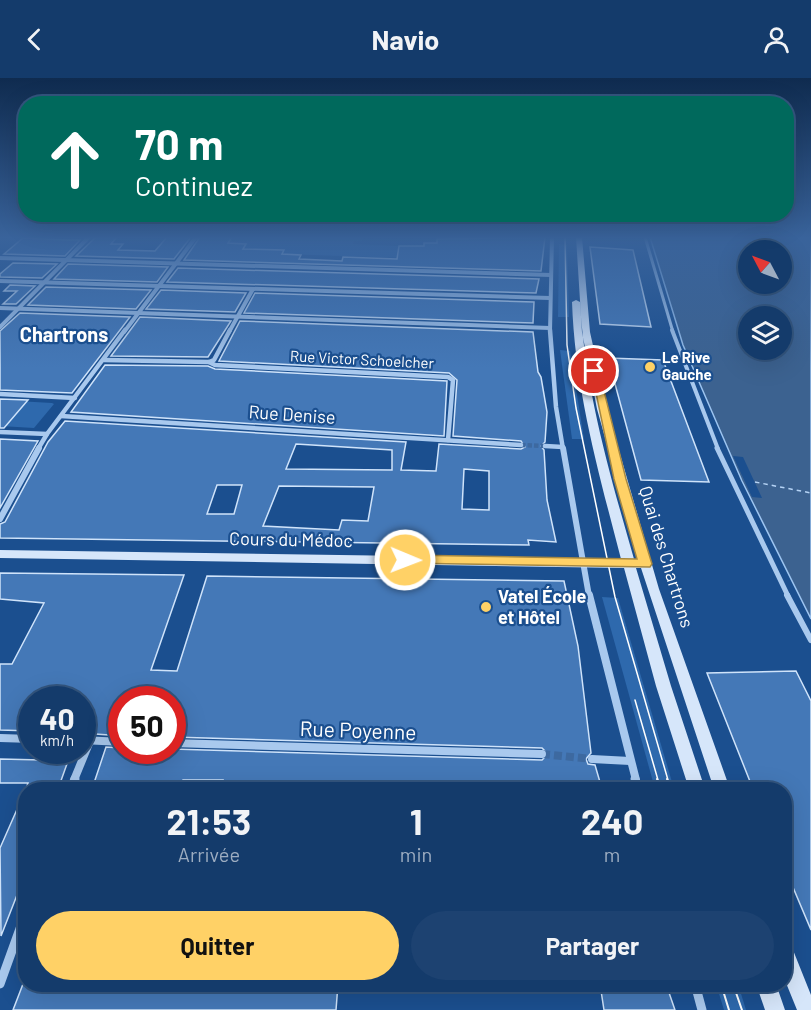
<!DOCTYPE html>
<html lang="fr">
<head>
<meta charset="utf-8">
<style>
	:root { --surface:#143b6b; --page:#1d4271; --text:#f1f3f6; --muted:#9dadc1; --line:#33557e; --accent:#ffd166 }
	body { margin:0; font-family:Barlow,sans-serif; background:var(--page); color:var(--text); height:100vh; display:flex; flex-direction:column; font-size:22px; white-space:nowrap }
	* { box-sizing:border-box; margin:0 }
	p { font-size:20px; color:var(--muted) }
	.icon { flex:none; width:33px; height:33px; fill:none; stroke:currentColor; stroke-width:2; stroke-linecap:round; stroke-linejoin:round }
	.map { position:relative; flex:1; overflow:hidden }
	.sheet { position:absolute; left:18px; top:704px; width:774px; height:210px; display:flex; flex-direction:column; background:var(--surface); border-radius:24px; box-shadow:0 6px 24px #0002,0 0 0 2px var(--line) }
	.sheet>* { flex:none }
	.hud { position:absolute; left:18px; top:18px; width:776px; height:126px; border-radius:24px; box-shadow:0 6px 24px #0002,0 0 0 2px var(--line); background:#00695c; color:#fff; overflow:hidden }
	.needle { width:39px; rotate:311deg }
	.controls { position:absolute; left:738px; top:162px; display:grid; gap:12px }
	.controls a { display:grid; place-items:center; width:54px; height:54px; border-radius:50%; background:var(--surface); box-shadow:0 6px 24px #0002,0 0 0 2px var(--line); font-size:30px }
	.speed { position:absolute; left:18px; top:608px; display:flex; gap:12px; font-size:30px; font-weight:700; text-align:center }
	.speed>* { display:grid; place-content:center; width:78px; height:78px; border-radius:50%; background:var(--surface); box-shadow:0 6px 24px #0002,0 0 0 2px var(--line); line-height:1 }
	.speed small { font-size:15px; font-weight:400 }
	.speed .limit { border:9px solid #d22; background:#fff; color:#111 }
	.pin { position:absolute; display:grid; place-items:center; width:51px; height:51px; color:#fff; margin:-26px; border:3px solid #fff; border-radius:50%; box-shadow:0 2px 6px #0007 }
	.me { position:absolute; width:66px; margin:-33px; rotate:91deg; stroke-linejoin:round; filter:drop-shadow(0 0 4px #0008) }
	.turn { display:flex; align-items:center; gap:21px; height:126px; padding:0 18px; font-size:27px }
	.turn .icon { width:78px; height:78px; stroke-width:2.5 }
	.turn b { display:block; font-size:42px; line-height:51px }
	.eta { display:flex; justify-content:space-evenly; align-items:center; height:102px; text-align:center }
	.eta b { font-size:36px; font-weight:700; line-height:42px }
	.button { display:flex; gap:12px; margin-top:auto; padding:12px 18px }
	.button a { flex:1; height:69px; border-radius:36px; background:var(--accent); color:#111; font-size:24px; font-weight:700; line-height:69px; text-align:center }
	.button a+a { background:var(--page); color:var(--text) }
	header { display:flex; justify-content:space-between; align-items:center; height:78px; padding:0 18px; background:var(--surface); font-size:27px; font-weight:700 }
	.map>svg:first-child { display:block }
	.green { fill:#2e69ad }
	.water { fill:#3c6290; stroke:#9cc4f0; stroke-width:1.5; fill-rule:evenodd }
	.pier { fill:#1b4f8f }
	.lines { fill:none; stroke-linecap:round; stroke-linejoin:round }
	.ferry { stroke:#b5d3f5; stroke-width:1.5; stroke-dasharray:4.5 4; stroke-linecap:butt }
	.building { fill:#4478b7; stroke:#cfe3fa; stroke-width:1.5; fill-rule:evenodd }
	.minor-tunnel-far1 { stroke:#3d69a0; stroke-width:4.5; stroke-dasharray:4.5 2; stroke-linecap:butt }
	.minor-tunnel { stroke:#3d69a0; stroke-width:8; stroke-dasharray:8 4; stroke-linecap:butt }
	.pedestrian-far3 { stroke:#a9c9ee; stroke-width:3 }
	.pedestrian-far2 { stroke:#a9c9ee; stroke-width:4 }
	.pedestrian-far1 { stroke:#a9c9ee; stroke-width:5 }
	.pedestrian { stroke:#a9c9ee; stroke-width:6 }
	.minor-far4 { stroke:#a9c9ee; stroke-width:4 }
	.minor-far3 { stroke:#a9c9ee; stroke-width:4.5 }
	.minor-far2 { stroke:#a9c9ee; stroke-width:6 }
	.minor-far1 { stroke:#a9c9ee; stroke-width:8 }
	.minor { stroke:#a9c9ee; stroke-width:9 }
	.secondary { fill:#d6e6fa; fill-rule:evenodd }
	.tram-far1 { stroke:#fff; stroke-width:1.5 }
	.tram { stroke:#fff; stroke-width:2 }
	.route { fill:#ffd166; stroke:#a68842; stroke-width:1.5 }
	.poi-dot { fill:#ffd166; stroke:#1b4f8f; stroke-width:2 }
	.labels { text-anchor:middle; stroke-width:4.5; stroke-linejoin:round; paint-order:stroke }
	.far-poi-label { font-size:15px; font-weight:bold; fill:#fff; stroke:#1b4f8f; text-anchor:start }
	.far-street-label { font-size:15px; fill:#fff; stroke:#1b4f8f }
	.street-label { font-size:18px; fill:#fff; stroke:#1b4f8f }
	.poi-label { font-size:18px; font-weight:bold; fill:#fff; stroke:#1b4f8f; text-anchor:start }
	.far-district-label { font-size:20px; font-weight:bold; fill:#fff; stroke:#1b4f8f }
	.near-street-label { font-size:21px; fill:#fff; stroke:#1b4f8f }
</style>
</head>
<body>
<header><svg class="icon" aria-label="back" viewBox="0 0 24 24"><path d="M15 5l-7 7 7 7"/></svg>Navio<svg class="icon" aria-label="person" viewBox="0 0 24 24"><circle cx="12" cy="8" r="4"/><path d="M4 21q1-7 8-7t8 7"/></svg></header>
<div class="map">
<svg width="811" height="932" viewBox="0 0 811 932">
	<rect width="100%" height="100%" fill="#1b4f8f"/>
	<g class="green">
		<path d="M232,159H363L362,163H354L353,166L399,168V171L464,182L282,176L284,172L264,171L262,176L241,175L246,166H239L232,175L215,162H230Z"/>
		<path d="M559,166L567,167L569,239H558Z"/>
		<path d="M560,272L570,273L584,361H572Z"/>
		<path d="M17,323L52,325L54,326L34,350L0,348V341Z"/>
		<path d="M602,519L618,520L674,711H655Z"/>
		<path d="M716,906H738L746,932H724Z"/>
	</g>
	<path class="water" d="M650,159H811V541L742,403L683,267ZM748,172H782V206H748ZM748,238H782V272H748Z"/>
	<path class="pier" d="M733,378L743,379L762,420L752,419Z"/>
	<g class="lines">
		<path class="ferry" d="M755,404L811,415"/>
	</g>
	<g class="building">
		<path d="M96,159H117L111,166H123L118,172L155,173L167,159H191L174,181L76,178Z"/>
		<path d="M200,159H232L228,165L246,166L243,171L284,172L282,176L301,177L299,181L342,183L343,179L397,181L399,168H424V165H437V161L545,159L541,193L184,182Z"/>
		<path d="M23,160L67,162H80L65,178L4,176Z"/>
		<path d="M590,169L633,172L651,249L600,246Z"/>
		<path d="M13,185L57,186L42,200L0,199V196Z"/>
		<path d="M68,186L168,189L157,204L54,201Z"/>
		<path d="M178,190L539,201L536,215L167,204Z"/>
		<path d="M10,207L35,208L16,226H3L17,213H4Z"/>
		<path d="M46,209L151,212L136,231L28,227Z"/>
		<path d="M161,212L246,215L235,234L146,231Z"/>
		<path d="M255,215L534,224L533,245L244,235Z"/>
		<path d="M20,235L130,239L72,315L0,312V253Z"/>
		<path d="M140,239L231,243L208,279L111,278Z"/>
		<path d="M240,243L533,254L538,294L541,299L547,334L545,364L541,368L544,372L547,422L556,464L528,462L529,467L0,460V446L5,444L48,364L65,343L406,364L401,392L436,393L439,366L521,371L525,369L521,363L453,358L457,302L449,295L219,283ZM296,366L392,372V392L286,391ZM464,391L489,393V432L462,431ZM217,407H242L234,436H207ZM279,408L374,409L368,443L342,442L339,452L263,448Z"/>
		<path d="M608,280L663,282L709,404L641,402Z"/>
		<path d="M105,287L208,288L215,291L447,303L444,358L71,334Z"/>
		<path d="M0,321L28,322L4,350H0Z"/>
		<path d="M0,361L38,363L0,430Z"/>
		<path d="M0,495L184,497L151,592L177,593L207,498L564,503L578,568L591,675L586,681L588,686L595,687L602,711H221L223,702H183L180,711H92L106,669L122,670V673L172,676V671L542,682L548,676L542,670L172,659V621H122V658L82,655V621H32V653L0,652V586H12L44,525L0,521Z"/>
		<path d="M796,593L811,623V852L784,788V711H753L707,595Z"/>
		<path d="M0,681L42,682L68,683L58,711H26L28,705H0Z"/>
		<path d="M26,711V794L1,858L0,770Z"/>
		<path d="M23,906H338L336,932H13Z"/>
		<path d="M600,906H666L675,932H604Z"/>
	</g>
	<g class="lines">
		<path class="minor-tunnel-far1" d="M521,367L545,368"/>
		<path class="minor-tunnel" d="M542,676L592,681"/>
		<path class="pedestrian-far3" d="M645,159L673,254"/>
		<path class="pedestrian-far2" d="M672,252L718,371"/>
		<path class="pedestrian-far1" d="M717,370L788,518"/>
		<path class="pedestrian" d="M787,517L811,562"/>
		<g class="minor-far4">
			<path d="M0,180L551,197"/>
			<path d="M0,203L550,220"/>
			<path d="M0,230L550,250"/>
			<path d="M0,249L89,159"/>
			<path d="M124,254L196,159"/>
			<path d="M229,254L253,211"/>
			<path d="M550,254L552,159"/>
		</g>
		<g class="minor-far3">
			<path d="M550,252L556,329L563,371"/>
			<path d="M104,282L209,284L214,282L230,252"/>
			<path d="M209,284L215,287L448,299L453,302L448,362"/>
			<path d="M0,316L75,320"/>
			<path d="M61,338L521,367"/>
			<path d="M0,354L47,356"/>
			<path d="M545,368L563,369"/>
			<path d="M38,371L47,356L125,252"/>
		</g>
		<g class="minor-far2">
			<path d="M563,370L589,518"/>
			<path d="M0,441L39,370"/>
		</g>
		<g class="minor-far1">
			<path d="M589,517L636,702"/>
			<path d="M0,660L32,661"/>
			<path d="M82,662L122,664"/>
			<path d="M172,665L542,676"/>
			<path d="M592,681L630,683"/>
			<path d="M74,702L90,663"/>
		</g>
		<g class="minor">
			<path d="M635,701L638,711"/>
			<path d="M71,711L75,701"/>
			<path d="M0,906L26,834"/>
			<path d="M695,906L702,932"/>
		</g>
		<g class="secondary">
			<path d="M576,159H582L590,254L607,331L659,511L730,711H714L641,490H636L671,608L705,711H689L656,608L624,490L0,480V472L621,481C599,396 575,312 572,224L576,222L580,224C585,312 610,397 634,481H639L597,331L582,254Z"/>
			<path d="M784,865L791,867L811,917V932H797L784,900Z"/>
			<path d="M756,906H776L785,932H765Z"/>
		</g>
		<g class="tram-far1">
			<path d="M565,159L567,267L576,330L615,519L668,702"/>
			<path d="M635,622L658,702"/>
		</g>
		<g class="tram">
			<path d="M657,701L660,711"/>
			<path d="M667,701L670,711"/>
			<path d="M721,906L729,932"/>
			<path d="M733,906L742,932"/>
		</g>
	</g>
	<linearGradient id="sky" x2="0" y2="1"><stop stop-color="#0f2b4f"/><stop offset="0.55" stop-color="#39639b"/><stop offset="1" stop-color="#39639b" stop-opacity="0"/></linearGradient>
	<rect width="811" height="290" fill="url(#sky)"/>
	<path class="route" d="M591,291L599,293L626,401L652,486L650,489L400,485V478L405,477L637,481L614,401Z"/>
	<g class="poi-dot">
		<circle cx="650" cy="289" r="6"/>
		<circle cx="486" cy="529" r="6"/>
	</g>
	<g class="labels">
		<g class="far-poi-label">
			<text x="662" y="285">Le Rive<tspan x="662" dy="17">Gauche</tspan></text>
		</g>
		<g class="far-street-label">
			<text transform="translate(362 282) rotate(3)" y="5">Rue Victor Schoelcher</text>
		</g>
		<g class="street-label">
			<text transform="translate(292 337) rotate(4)" y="6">Rue Denise</text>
			<text transform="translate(291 462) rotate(1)" y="6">Cours du Médoc</text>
			<text transform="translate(666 479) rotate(73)" y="6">Quai des Chartrons</text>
		</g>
		<g class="poi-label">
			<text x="498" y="525">Vatel École<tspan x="498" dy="21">et Hôtel</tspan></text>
		</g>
		<g class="far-district-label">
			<text x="64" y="264">Chartrons</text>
		</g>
		<g class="near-street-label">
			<text transform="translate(358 653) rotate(2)" y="7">Rue Poyenne</text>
		</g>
	</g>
</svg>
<div class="controls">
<a><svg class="needle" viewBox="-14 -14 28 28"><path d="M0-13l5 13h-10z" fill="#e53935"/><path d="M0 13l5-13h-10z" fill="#9dadc1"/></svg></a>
<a><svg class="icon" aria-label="layers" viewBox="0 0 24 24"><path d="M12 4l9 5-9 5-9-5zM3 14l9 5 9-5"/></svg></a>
</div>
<div class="speed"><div>40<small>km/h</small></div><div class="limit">50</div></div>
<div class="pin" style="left:594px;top:293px;background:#d93025"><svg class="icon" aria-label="arrive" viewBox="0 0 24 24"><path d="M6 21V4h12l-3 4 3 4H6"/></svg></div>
<svg class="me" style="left:405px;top:482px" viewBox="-20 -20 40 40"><circle r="17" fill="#ffd166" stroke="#fff" stroke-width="3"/><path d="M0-11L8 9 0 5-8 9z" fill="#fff"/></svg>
<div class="hud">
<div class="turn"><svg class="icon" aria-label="ahead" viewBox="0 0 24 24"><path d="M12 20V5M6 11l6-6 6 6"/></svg><div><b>70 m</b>Continuez</div></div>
</div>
<section class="sheet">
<div class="eta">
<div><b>21:53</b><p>Arrivée</p></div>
<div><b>1</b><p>min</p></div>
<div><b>240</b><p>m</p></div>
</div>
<div class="button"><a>Quitter</a><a>Partager</a></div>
</section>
</div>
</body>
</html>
